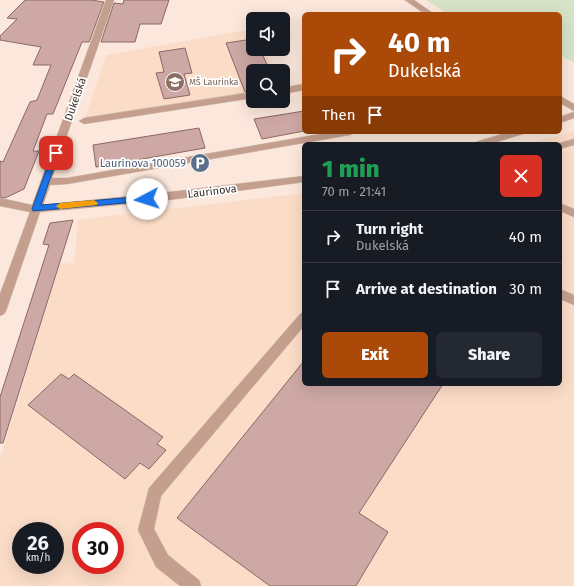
<!DOCTYPE html>
<html lang="en">
<head>
<meta charset="utf-8">
<style>
	:root { --surface:#171b24; --page:#242831; --text:#f1f3f6; --muted:#9ea1a6; --line:#363941; --accent:#ab4909 }
	body { margin:0; font-family:"Fira Sans",sans-serif; background:var(--page); color:var(--text); height:100vh; display:flex; flex-direction:column; font-size:15px; white-space:nowrap }
	* { box-sizing:border-box; margin:0 }
	p { font-size:13px; color:var(--muted) }
	.icon { flex:none; width:22px; height:22px; fill:none; stroke:currentColor; stroke-width:2; stroke-linecap:round; stroke-linejoin:round }
	.map { position:relative; flex:1; overflow:hidden }
	.side { position:absolute; left:302px; top:142px; width:260px; height:244px; display:flex; flex-direction:column; background:var(--surface); border-radius:6px; box-shadow:0 4px 16px #0002 }
	.side>* { flex:none }
	.guide { position:absolute; left:302px; top:12px; width:260px; height:122px; border-radius:6px; box-shadow:0 4px 16px #0002; background:#ab4909; color:#fff; overflow:hidden }
	.buttons { position:absolute; left:246px; top:12px; display:grid; gap:8px }
	.buttons a { display:grid; place-items:center; width:44px; height:44px; border-radius:6px; background:var(--surface); box-shadow:0 4px 16px #0002; font-size:20px }
	.speed { position:absolute; left:12px; top:522px; display:flex; gap:8px; font-size:20px; font-weight:700; text-align:center }
	.speed>* { display:grid; place-content:center; width:52px; height:52px; border-radius:50%; background:var(--surface); box-shadow:0 4px 16px #0002; line-height:1 }
	.speed small { font-size:10px; font-weight:400 }
	.speed .limit { border:6px solid #d22; background:#fff; color:#111 }
	.pin { position:absolute; display:grid; place-items:center; width:34px; height:34px; color:#fff; margin:-17px; border-radius:8px; box-shadow:0 2px 6px #0006 }
	.me { position:absolute; width:44px; margin:-22px; rotate:265deg; stroke-linejoin:round; filter:drop-shadow(0 0 3px #0008) }
	.turn { display:flex; align-items:center; gap:14px; height:84px; padding:0 20px; font-size:18px }
	.turn .icon { width:52px; height:52px; stroke-width:2.5 }
	.turn b { display:block; font-size:28px; line-height:34px }
	.then { display:flex; align-items:center; height:38px; padding:0 20px; background:#0003; gap:8px; font-size:15px }
	.round { display:grid; place-items:center; flex:none; width:42px; height:42px; border-radius:6px; background:var(--page) }
	.overview { display:flex; align-items:center; justify-content:space-between; height:68px; padding:0 20px }
	h1 { font-size:24px; font-weight:800; line-height:30px; color:#1e9e55 }
	.action { display:flex; gap:8px; margin-top:auto; padding:8px 20px }
	.action a { flex:1; height:46px; border-radius:6px; background:var(--accent); color:#fff; font-size:16px; font-weight:800; line-height:46px; text-align:center }
	.action a+a { background:var(--page); color:var(--text) }
	ul { padding:0; list-style:none }
	li { display:flex; align-items:center; gap:12px; height:52px; padding:0 20px; border-top:1px solid var(--line) }
	li div { flex:1 }
	li b { display:block; font-size:15px }
	li em { font-style:normal }
	.map>svg:first-child { display:block }
	.built { fill:#fbdcc7; fill-rule:evenodd }
	.green { fill:#d6e3c7 }
	.building { fill:#cea8a5; stroke:#8b6866 }
	.lines { fill:none; stroke-linecap:round; stroke-linejoin:round }
	.minor-casing { stroke:#d5c2b7; stroke-width:1 }
	.minor { fill:#c59f8e; fill-rule:evenodd }
	.route { fill:#1a73e8; stroke:#114b97 }
	.slow { fill:#f59e0b }
	.labels { text-anchor:middle; stroke-width:3.5; stroke-linejoin:round; paint-order:stroke }
	.far-education-label { font-size:9px; fill:#785e54; stroke:#fff; text-anchor:start }
	.street-label { font-size:11px; fill:#3b2f27; stroke:#fff }
	.service-label { font-size:11px; fill:#4e5e75; stroke:#fff; text-anchor:end }
</style>
</head>
<body>
<div class="map">
<svg width="574" height="586" viewBox="0 0 574 586">
	<rect width="100%" height="100%" fill="#fbe7db"/>
	<g class="built">
		<path d="M253,29V49H264L274,71H253V92L85,118L106,55Z"/>
		<path d="M574,131V586H0V458L60,264L74,263L78,220L304,193V384H560V144H526ZM21,531H55V565H21ZM81,531H115V565H81Z"/>
	</g>
	<path class="green" d="M426,0H574V62L560,56V14H448Z"/>
	<g class="building">
		<path d="M25,0H91L104,2L89,42H82L53,114H47L33,151H39L24,189L5,198L0,197V161L3,162L30,102L37,100L51,65H33L41,47L0,40V36L17,19L7,18Z"/>
		<path d="M124,0H169L161,24H140L135,42H101L114,3L123,4Z"/>
		<path d="M253,39V49H260L270,71H253V91L245,92L226,43Z"/>
		<path d="M185,48L192,73L184,74L190,95L164,99L156,73L164,72L159,52Z"/>
		<path d="M304,111V131L262,139L254,119Z"/>
		<path d="M199,128L205,148L96,167L93,145Z"/>
		<path d="M73,220L3,443H0V397L49,245L43,244L50,223Z"/>
		<path d="M304,361V384H443L359,513L388,532L356,586H270L177,518Z"/>
		<path d="M61,374L69,379L74,374L163,437L157,444L166,450L149,469L140,463L125,479L28,405Z"/>
	</g>
	<g class="lines">
		<defs>
			<g id="minor">
				<path d="M106,0H114L52,178H67L332,132H355L350,135L67,184L50,185L43,205L161,193L304,176V182L161,201L40,212L6,311L4,314L0,316V294L30,212L0,206V198L32,205Z"/>
				<path d="M405,0H414L434,14H425Z"/>
				<path d="M304,84V90L283,94V88Z"/>
				<path d="M253,92V98L84,124L79,121L84,118Z"/>
				<path d="M560,96L574,104V111L560,103Z"/>
				<path d="M574,112V118L560,123V117Z"/>
				<path d="M509,132H525L523,134L490,144H474L476,142Z"/>
				<path d="M574,139V145L560,149V144H556Z"/>
				<path d="M560,203L574,209V217L560,211Z"/>
				<path d="M560,289L574,295V305L560,299Z"/>
				<path d="M304,312V326L161,496L154,529L168,555L199,580L201,586H180L156,567L138,530L149,488L300,314Z"/>
			</g>
		</defs>
		<use href="#minor" class="minor-casing"/>
		<use href="#minor" class="minor"/>
	</g>
	<path class="route" d="M53,151H56L59,153L41,205L147,196L151,199L147,201L33,211L32,209Z"/>
	<path class="slow" d="M94,200L98,203L97,205L60,209L56,206L60,203Z"/>
	<defs>
		<symbol id="school-disc" viewBox="-11 -11 22 22"><circle r="9.5" fill="#8d6e63" stroke="#fff"/><path d="M0-5L7-2L0 1L-7-2ZM-4 1L0 2.5L4 1V4Q0 6-4 4Z" fill="#fff"/></symbol>
		<symbol id="parking-disc" viewBox="-11 -11 22 22"><circle r="9.5" fill="#5c6f8a" stroke="#fff"/><path d="M-3.5-5.5H1a3.5 3.5 0 0 1 0 7H-1V5.5H-3.5ZM-1-3.4V-.6H.8a1.4 1.4 0 0 0 0-2.8Z" fill="#fff"/></symbol>
	</defs>
	<g fill-rule="evenodd">
		<use href="#school-disc" x="164" y="71" width="22" height="22"/>
		<use href="#parking-disc" x="189" y="152" width="22" height="22"/>
	</g>
	<g class="labels">
		<g class="far-education-label">
			<text x="189" y="85">MŠ Laurinka</text>
		</g>
		<g class="street-label">
			<text transform="translate(75 99) rotate(-71)" y="4">Dukelská</text>
			<text transform="translate(212 191) rotate(-7)" y="4">Laurinova</text>
		</g>
		<g class="service-label">
			<text x="186" y="167">Laurinova 100059</text>
		</g>
	</g>
</svg>
<div class="buttons">
<a><svg class="icon" aria-label="sound" viewBox="0 0 24 24"><path d="M4 9h4l5-4v14l-5-4H4zM17 9q2 3 0 6"/></svg></a>
<a><svg class="icon" aria-label="search" viewBox="0 0 24 24"><circle cx="10" cy="10" r="6"/><path d="M15 15l6 6"/></svg></a>
</div>
<div class="speed"><div>26<small>km/h</small></div><div class="limit">30</div></div>
<div class="pin" style="left:56px;top:153px;background:#d93025"><svg class="icon" aria-label="arrive" viewBox="0 0 24 24"><path d="M6 21V4h12l-3 4 3 4H6"/></svg></div>
<svg class="me" style="left:147px;top:199px" viewBox="-20 -20 40 40"><circle r="19" fill="#fff"/><path d="M0-13L10 11 0 6-10 11z" fill="#1a73e8"/></svg>
<div class="guide">
<div class="turn"><svg class="icon" aria-label="right" viewBox="0 0 24 24"><path d="M7 20v-9h11M14 6l5 5-5 5"/></svg><div><b>40 m</b>Dukelská</div></div>
<div class="then">Then<svg class="icon" aria-label="arrive" viewBox="0 0 24 24"><path d="M6 21V4h12l-3 4 3 4H6"/></svg></div>
</div>
<section class="side">
<div class="overview"><div><h1>1 min</h1><p>70 m · 21:41</p></div><a class="round" style="background:#d93025;color:#fff"><svg class="icon" aria-label="close" viewBox="0 0 24 24"><path d="M6 6l12 12M18 6L6 18"/></svg></a></div>
<ul>
<li><svg class="icon" aria-label="right" viewBox="0 0 24 24"><path d="M7 20v-9h11M14 6l5 5-5 5"/></svg><div><b>Turn right</b><p>Dukelská</p></div><em>40 m</em></li>
<li><svg class="icon" aria-label="arrive" viewBox="0 0 24 24"><path d="M6 21V4h12l-3 4 3 4H6"/></svg><div><b>Arrive at destination</b></div><em>30 m</em></li>
</ul>
<div class="action"><a>Exit</a><a>Share</a></div>
</section>
</div>
</body>
</html>
